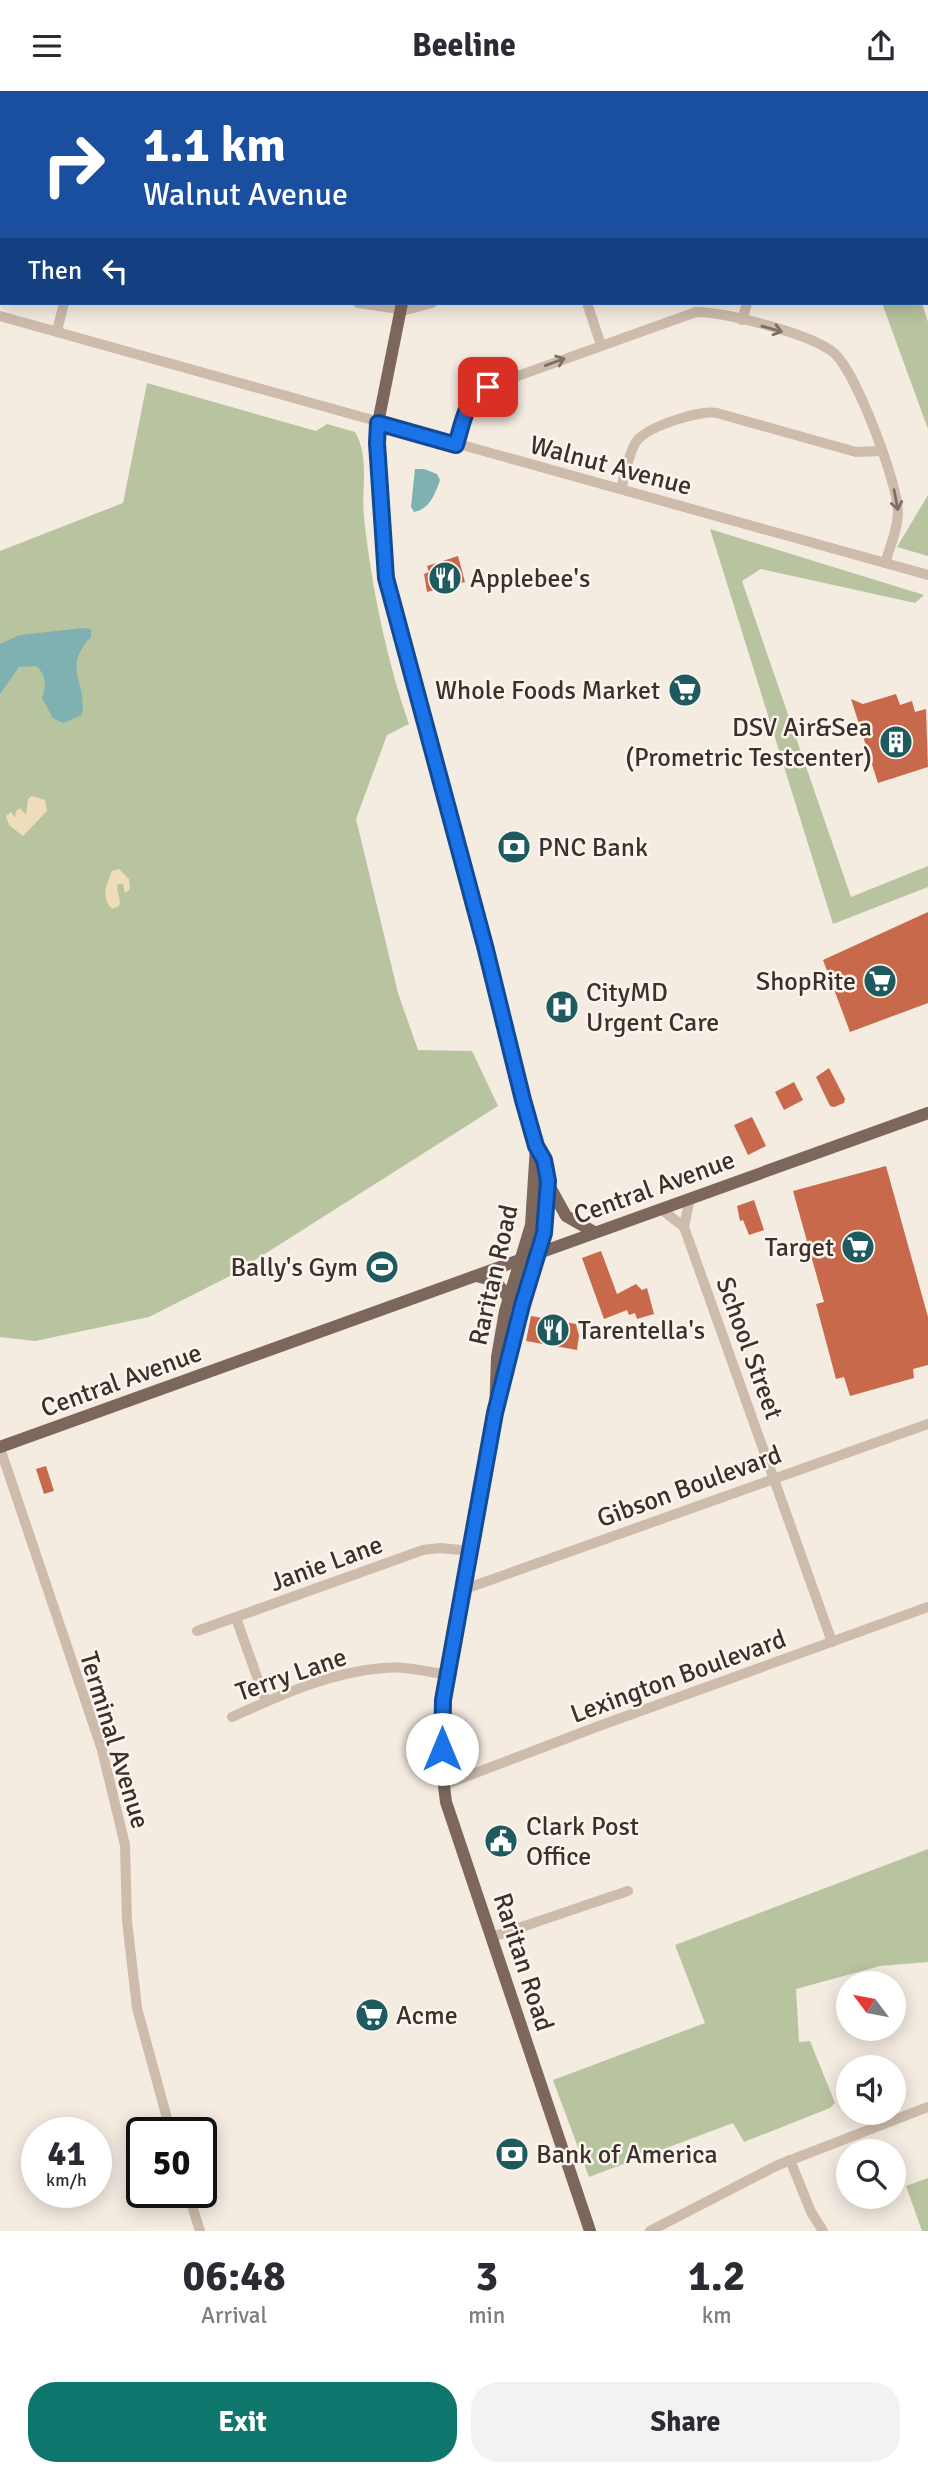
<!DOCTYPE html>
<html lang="en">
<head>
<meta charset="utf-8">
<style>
	:root { --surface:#fff; --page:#f2f2f3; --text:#2b2b33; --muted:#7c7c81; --accent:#0f766e }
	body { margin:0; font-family:Signika,sans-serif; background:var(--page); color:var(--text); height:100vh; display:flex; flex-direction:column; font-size:26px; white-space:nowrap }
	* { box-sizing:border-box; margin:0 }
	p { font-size:23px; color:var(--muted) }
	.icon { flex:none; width:38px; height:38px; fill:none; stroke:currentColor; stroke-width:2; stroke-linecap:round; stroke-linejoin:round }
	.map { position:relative; height:2140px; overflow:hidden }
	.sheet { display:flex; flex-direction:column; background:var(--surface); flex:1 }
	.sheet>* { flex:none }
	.guide { position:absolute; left:0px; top:0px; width:929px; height:214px; box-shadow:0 4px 18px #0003; background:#1a4fa0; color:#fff; overflow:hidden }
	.needle { width:46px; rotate:302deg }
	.tools { position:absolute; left:836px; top:1880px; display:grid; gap:14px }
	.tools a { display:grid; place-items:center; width:70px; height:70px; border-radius:50%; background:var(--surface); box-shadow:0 4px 18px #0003; font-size:35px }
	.speed { position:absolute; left:21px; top:2026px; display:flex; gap:14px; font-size:35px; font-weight:700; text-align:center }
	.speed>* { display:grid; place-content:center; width:91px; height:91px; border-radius:50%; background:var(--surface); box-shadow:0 4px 18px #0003; line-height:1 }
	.speed small { font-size:18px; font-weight:400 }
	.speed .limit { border:4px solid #111; border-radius:10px; background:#fff; color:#111 }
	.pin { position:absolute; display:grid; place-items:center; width:60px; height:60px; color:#fff; margin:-30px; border-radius:14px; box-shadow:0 4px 10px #0006 }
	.me { position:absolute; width:77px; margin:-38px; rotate:0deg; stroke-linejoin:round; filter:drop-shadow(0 0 5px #0008) }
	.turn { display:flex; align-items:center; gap:24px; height:147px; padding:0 28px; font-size:32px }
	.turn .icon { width:91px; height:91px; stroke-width:2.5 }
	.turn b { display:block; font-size:49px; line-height:60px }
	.then { display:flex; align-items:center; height:66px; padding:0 28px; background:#0003; gap:14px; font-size:26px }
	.eta { display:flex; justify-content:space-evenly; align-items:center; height:119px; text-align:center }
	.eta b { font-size:42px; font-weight:700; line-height:49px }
	.cta { display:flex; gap:14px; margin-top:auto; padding:14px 28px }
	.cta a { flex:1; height:80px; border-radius:28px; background:var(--accent); color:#fff; font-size:28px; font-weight:700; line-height:80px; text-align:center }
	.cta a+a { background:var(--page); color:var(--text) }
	header { display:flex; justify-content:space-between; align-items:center; height:91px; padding:0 28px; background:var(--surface); font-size:32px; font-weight:700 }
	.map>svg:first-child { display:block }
	.green { fill:#b8c4a0 }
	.sand { fill:#efdcb8 }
	.water { fill:#7fb0b2 }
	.building { fill:#c8694b }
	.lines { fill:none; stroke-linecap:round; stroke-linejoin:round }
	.minor { stroke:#cdbbac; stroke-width:10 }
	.major { stroke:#7d675c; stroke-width:12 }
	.highway { stroke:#5c4a42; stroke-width:14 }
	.oneway { stroke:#7d6f65 }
	.route-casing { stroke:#114b97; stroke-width:18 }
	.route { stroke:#1a73e8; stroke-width:12 }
	.labels { text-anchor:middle; stroke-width:5; stroke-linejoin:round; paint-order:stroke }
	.street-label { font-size:26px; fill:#3b302b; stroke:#fbf5ee }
	.poi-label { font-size:26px; fill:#3b302b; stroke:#fbf5ee; text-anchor:start }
</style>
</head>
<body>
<header><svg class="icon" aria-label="menu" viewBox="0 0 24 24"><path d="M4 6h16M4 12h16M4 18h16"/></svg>Beeline<svg class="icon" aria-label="share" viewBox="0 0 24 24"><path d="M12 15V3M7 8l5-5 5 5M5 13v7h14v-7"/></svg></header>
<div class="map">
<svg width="928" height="2140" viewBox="0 0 928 2140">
	<rect width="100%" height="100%" fill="#f4ebe1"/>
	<g class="green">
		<path d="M882,212H922L928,231V338Z"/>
		<path d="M147,292L316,340L327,333L355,341C370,366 361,398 364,426C371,493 387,570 409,633L387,644L356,728L398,902L418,959L472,960L498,1015L230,1185L149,1226L35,1250L0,1246V460L123,412Z"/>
		<path d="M928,404V465L897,456Z"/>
		<path d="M710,438L924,504L915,512L761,478L742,490L851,806L928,775V796L833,833Z"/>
		<path d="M928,1758V1871L880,1875L796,1898L799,1951L810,1950L835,2012L830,2017L744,2051L733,2032L589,2086L553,1989L705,1932L675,1854Z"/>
		<path d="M928,2087V2140H922L906,2095Z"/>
	</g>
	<g class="sand">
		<path d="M32,705L45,709L47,720L23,745L9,734L6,725L11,721L15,727L16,720L20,717L26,724L28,708Z"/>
		<path d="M119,778L129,788L130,798L125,802L123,793H118C115,800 122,807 119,815L112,818C100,804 107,794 112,780Z"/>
	</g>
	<g class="water">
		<path d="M415,378H424L437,383L440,389C435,403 430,418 414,421L411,416Z"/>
		<path d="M83,537L91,538V546C61,577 88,591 82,624L63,632L53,627L42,607C47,595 46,583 36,575L19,576L0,603V553L20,544Z"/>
	</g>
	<g class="building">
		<path d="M458,465L465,491L427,501L424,483L429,481L427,475Z"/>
		<path d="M896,603L900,614L912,610L915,621L926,618L928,676L878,692L851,608L863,613Z"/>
		<path d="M524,744L529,761L504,768L500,751Z"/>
		<path d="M928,821V912L850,941L823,869Z"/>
		<path d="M829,977L845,1008L844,1012L834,1016L830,1015L816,986Z"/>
		<path d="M794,991L803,1009L784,1019L775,1001Z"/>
		<path d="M752,1026L766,1055L748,1064L734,1034Z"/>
		<path d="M886,1075L928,1226V1274L913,1278L914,1287L850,1305L844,1286L836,1288L816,1213L824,1211L793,1100Z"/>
		<path d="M754,1109L764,1139L749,1144L743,1129L740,1130L737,1115Z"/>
		<path d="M601,1160L617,1203L636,1193L642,1199L647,1197L654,1223L637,1228L635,1222L629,1224L627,1219L604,1228L582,1167Z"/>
		<path d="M531,1225L576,1233L579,1245L577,1259L526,1250Z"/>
		<path d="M46,1375L54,1400L44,1403L36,1378Z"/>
	</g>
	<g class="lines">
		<g class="minor">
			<path d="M249,0L250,2"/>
			<path d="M227,2L231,0"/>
			<path d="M0,91L2,90"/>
			<path d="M358,212L406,219L432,212"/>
			<path d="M587,212L601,254"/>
			<path d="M0,225L928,484"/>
			<path d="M742,229L747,212"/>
			<path d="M57,240L64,212"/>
			<path d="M456,354C463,331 465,308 487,296L696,221C725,221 812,243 834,262C856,281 897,390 898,420C898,438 890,456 885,472"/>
			<path d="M621,398C625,383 628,364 636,351C647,335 700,319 717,322L856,361L881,360"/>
			<path d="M690,1107L684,1136L832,1551"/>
			<path d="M661,1118L684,1136"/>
			<path d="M0,1357L102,1659L125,1754L127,1830L137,1917L171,2042"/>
			<path d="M465,1498L928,1333"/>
			<path d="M236,1527L266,1611"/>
			<path d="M197,1540L423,1459L440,1457L472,1460"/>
			<path d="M232,1626C279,1605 330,1581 383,1577C405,1575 426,1580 448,1584"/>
			<path d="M444,1694L599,1635L928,1516"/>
			<path d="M492,1846L628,1800"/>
			<path d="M790,2069L811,2121L823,2140"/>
			<path d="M188,2102L200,2140"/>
			<path d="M650,2140L778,2074L928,2016"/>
		</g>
		<g class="major">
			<path d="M393,0V2"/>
			<path d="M402,212L378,332L380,424L386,487L536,1055L531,1134L505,1220L497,1266L495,1322"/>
			<path d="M536,1055L546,1075V1129L495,1322L443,1609C441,1643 441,1677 446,1711L590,2140"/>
			<path d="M550,1096L566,1125L594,1141"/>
			<path d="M477,1185C492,1188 501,1194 508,1207"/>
			<path d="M0,1356L928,1022"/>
		</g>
		<g class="highway">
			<path d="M880,0L881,2"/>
			<path d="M911,0L912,2"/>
			<path d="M928,62V64"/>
			<path d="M928,154V156"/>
		</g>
	</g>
	<defs><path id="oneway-shaft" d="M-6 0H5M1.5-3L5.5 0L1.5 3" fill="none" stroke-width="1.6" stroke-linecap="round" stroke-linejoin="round" transform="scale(1.75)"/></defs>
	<g class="oneway">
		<use href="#oneway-shaft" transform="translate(772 238) rotate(16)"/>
		<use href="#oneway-shaft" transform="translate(555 271) rotate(-20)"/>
		<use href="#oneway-shaft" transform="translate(896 409) rotate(79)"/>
	</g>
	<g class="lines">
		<defs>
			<path id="route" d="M442,1658L443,1609L495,1322L522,1214L544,1142L548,1090L544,1069L536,1055L523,1009L485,855L386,487L377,352L378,332L456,354C463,331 465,308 488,296"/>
		</defs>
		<use href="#route" class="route-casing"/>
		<use href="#route" class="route"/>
	</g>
	<defs>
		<symbol id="restaurant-disc" viewBox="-11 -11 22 22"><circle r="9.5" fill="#1f5a5e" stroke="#fbf5ee"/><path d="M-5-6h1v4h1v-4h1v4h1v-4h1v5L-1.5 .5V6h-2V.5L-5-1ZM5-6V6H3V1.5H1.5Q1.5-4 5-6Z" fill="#fff"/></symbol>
		<symbol id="supermarket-disc" viewBox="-11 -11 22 22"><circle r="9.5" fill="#1f5a5e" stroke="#fbf5ee"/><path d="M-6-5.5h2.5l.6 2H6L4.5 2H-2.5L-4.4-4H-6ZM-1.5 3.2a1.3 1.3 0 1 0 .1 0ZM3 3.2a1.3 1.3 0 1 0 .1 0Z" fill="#fff"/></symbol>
		<symbol id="building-disc" viewBox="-11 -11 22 22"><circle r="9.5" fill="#1f5a5e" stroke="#fbf5ee"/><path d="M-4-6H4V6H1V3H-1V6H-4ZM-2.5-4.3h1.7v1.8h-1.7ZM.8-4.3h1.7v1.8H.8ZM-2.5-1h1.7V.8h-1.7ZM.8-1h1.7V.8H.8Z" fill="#fff"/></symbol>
		<symbol id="bank-disc" viewBox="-11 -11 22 22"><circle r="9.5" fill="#1f5a5e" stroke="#fbf5ee"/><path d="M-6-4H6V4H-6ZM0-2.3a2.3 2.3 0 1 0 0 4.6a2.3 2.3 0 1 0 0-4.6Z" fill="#fff"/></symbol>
		<symbol id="hospital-disc" viewBox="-11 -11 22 22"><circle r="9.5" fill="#1f5a5e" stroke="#fbf5ee"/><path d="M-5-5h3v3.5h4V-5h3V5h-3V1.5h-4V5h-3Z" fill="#fff"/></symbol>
		<symbol id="stadium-disc" viewBox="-11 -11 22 22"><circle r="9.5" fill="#1f5a5e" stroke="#fbf5ee"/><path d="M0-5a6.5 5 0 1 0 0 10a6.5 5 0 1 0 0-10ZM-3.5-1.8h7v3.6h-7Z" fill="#fff"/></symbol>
		<symbol id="civic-disc" viewBox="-11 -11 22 22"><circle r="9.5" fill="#1f5a5e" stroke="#fbf5ee"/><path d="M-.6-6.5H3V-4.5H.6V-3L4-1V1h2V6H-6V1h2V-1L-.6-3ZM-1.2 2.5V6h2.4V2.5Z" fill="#fff"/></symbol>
	</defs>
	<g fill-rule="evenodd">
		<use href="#restaurant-disc" x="426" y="468" width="38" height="38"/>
		<use href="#supermarket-disc" x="666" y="580" width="38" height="38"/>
		<use href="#building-disc" x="877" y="632" width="38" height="38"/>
		<use href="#bank-disc" x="495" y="737" width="38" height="38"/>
		<use href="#supermarket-disc" x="861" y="871" width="38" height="38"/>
		<use href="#hospital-disc" x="543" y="897" width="38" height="38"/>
		<use href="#supermarket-disc" x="839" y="1137" width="38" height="38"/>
		<use href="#stadium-disc" x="363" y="1157" width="38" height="38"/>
		<use href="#restaurant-disc" x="534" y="1220" width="38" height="38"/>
		<use href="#civic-disc" x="482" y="1731" width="38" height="38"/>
		<use href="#supermarket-disc" x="353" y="1905" width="38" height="38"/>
		<use href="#bank-disc" x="493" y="2044" width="38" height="38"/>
	</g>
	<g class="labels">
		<g class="street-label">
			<text transform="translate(611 374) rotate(15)" y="9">Walnut Avenue</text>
			<text transform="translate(654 1096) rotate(-20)" y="9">Central Avenue</text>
			<text transform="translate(493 1184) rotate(-77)" y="9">Raritan Road</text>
			<text transform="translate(750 1257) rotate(70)" y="9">School Street</text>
			<text transform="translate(121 1289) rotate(-20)" y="9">Central Avenue</text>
			<text transform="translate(689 1395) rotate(-20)" y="9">Gibson Boulevard</text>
			<text transform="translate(326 1472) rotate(-20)" y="9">Janie Lane</text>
			<text transform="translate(291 1583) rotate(-19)" y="9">Terry Lane</text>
			<text transform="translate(678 1585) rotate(-20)" y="9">Lexington Boulevard</text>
			<text transform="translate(115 1649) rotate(73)" y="9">Terminal Avenue</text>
			<text transform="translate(524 1871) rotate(72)" y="9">Raritan Road</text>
		</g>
		<g class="poi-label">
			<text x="470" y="496">Applebee's</text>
			<text x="660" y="608" text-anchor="end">Whole Foods Market</text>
			<text x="872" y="645" text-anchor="end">DSV Air&amp;Sea<tspan x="872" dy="30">(Prometric Testcenter)</tspan></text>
			<text x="538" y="765">PNC Bank</text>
			<text x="856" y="899" text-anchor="end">ShopRite</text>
			<text x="586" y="910">CityMD<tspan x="586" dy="30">Urgent Care</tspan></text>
			<text x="834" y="1165" text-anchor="end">Target</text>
			<text x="358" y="1185" text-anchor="end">Bally's Gym</text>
			<text x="578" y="1248">Tarentella's</text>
			<text x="526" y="1744">Clark Post<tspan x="526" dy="30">Office</tspan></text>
			<text x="396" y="1933">Acme</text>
			<text x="536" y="2072">Bank of America</text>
		</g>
	</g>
</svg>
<div class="tools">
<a><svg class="needle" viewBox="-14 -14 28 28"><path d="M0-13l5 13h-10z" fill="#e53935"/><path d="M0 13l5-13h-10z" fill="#7c7c81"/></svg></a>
<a><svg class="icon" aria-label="sound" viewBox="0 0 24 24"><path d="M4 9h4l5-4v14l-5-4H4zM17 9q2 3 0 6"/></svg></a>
<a><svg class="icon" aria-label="search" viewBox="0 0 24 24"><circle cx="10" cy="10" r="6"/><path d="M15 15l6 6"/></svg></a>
</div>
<div class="speed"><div>41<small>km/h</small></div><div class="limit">50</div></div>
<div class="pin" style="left:488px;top:296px;background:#d93025"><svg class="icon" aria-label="arrive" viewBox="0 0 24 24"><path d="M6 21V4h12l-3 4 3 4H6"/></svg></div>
<svg class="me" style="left:442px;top:1658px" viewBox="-20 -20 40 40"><circle r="19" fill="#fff"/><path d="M0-13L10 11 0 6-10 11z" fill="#1a73e8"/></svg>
<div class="guide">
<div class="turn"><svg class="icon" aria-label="right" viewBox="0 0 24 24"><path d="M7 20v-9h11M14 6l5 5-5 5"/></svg><div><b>1.1 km</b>Walnut Avenue</div></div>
<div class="then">Then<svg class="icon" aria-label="left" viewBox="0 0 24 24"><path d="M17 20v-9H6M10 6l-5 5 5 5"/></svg></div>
</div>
</div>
<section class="sheet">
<div class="eta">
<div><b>06:48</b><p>Arrival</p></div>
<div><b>3</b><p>min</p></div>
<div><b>1.2</b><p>km</p></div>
</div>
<div class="cta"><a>Exit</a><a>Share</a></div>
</section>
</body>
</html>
